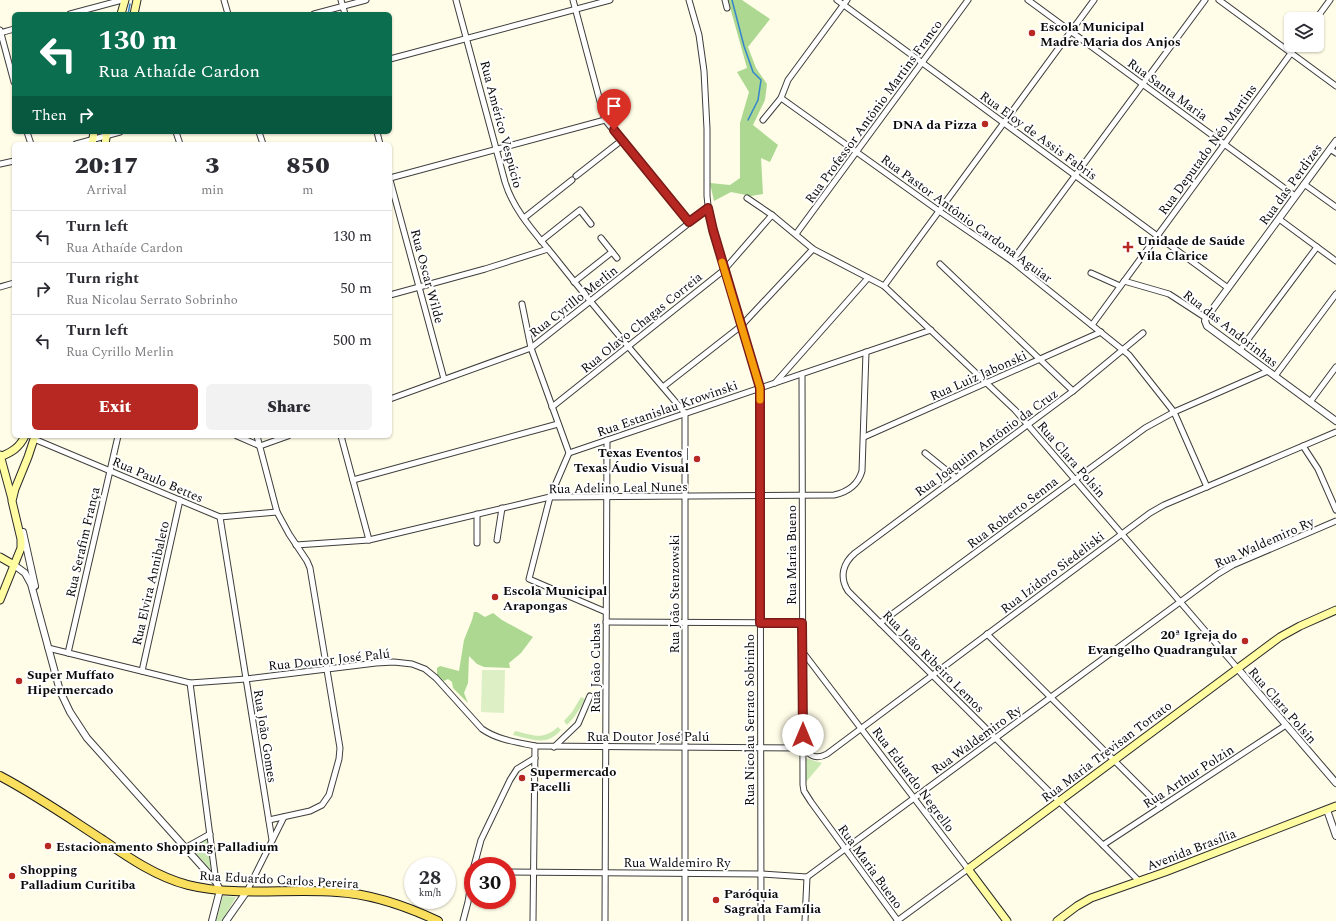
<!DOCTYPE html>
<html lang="en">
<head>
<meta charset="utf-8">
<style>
	:root { --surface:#fff; --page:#f2f2f3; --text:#2b2b33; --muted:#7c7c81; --line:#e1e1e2; --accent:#b82823 }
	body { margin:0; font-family:Spectral,serif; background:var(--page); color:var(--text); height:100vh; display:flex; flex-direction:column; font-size:15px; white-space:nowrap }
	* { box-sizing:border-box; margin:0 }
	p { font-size:13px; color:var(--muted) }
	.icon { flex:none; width:22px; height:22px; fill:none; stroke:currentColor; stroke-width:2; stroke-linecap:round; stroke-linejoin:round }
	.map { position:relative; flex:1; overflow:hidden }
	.sheet { position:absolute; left:12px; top:142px; width:380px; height:296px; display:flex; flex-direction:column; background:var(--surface); border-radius:6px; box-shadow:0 1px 3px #0004 }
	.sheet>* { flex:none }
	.banner { position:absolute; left:12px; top:12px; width:380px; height:122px; border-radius:6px; box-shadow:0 1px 3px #0004; background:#0b6e4f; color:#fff; overflow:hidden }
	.controls { position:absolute; left:1284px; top:12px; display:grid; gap:8px }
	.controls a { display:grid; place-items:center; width:40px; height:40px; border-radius:6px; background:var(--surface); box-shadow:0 1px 3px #0004; font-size:20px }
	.speed { position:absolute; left:404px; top:857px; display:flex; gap:8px; font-size:20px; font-weight:700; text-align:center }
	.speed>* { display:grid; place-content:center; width:52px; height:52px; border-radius:50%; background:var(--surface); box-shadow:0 1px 3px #0004; line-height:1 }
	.speed small { font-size:10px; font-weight:400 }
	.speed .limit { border:6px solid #d22; background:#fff; color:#111 }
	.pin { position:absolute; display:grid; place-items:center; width:34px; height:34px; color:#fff; margin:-41px -17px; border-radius:50% 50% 50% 0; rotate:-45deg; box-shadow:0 0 4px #0007 }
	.pin .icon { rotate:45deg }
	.me { position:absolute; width:44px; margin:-22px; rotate:0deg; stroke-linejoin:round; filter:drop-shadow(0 0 3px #0008) }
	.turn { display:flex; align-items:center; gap:14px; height:84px; padding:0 20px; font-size:18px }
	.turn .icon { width:52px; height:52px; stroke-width:2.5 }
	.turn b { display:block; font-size:28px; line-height:34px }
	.then { display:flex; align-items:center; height:38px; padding:0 20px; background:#0003; gap:8px; font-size:15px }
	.eta { display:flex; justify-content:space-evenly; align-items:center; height:68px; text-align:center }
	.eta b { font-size:24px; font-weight:800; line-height:28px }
	.primary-button { display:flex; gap:8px; margin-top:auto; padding:8px 20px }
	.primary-button a { flex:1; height:46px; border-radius:6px; background:var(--accent); color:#fff; font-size:16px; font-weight:800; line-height:46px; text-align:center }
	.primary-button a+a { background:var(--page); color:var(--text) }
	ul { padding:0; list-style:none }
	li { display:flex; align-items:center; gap:12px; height:52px; padding:0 20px; border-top:1px solid var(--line) }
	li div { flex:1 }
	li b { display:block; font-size:15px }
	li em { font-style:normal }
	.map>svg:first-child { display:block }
	.green { fill:#cae8b2 }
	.forest { fill:#acd891 }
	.pitch { fill:#ddefc4 }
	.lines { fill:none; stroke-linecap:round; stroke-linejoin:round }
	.stream { stroke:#3384cc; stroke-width:1.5 }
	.minor-casing { stroke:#3d3d3d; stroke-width:7 }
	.tertiary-casing { stroke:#3d3d3d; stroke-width:8 }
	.secondary-casing { stroke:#2c2c2c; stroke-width:9 }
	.primary-casing { stroke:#1b1b1b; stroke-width:10 }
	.minor { stroke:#fff; stroke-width:5 }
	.tertiary { stroke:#fff; stroke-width:6 }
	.secondary { stroke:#fffca2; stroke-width:7 }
	.primary { stroke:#f9df5d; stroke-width:8 }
	.route-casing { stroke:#781a17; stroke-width:10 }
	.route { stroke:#b82823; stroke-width:7 }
	.slow { stroke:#f59e0b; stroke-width:7 }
	.poi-dot { fill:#b82823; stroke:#fff; stroke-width:1.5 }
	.labels { text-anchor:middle; stroke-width:4; stroke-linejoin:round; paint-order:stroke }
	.poi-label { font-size:13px; font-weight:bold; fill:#0a0a0a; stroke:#fff; text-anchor:start }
	.street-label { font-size:13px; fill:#0a0a0a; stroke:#fff }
</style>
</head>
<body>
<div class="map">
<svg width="1336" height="921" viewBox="0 0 1336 921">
	<rect width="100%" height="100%" fill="#fffce7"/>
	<g class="green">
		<path d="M581,697L585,699C580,709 575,717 567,725L564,721L572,712Z"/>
		<path d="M558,727L561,730C546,747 532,739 513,735L515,731C534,735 542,741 558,727Z"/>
		<path d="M805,758L822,763L806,782Z"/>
		<path d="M207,839L211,870L191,848Z"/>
		<path d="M223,896L236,897L222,921H216Z"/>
	</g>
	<g class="forest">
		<path d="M728,0H742L770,19L748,47L756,68L767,84L765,100L753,125L778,145L770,162L761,158L763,194L751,196L731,192L714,201L710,183L730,185L740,178V123L749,92L737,72L747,68Z"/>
		<path d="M474,612H477L485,617L493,613L502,620L533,637L521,653L509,663L510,668L484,667L477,664L469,656L468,683L464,693L468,703L453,688L452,682L448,679L444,681L437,675V668L440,666L459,671L464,640L472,620Z"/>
	</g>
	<path class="pitch" d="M482,670H505L504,713L481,712Z"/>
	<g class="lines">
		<g class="stream">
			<path d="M732,0L744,46L753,72L761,80L758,100L748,120"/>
			<path d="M128,14L130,4"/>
		</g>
		<defs>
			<g id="minor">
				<path d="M224,0L228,14"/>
				<path d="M341,0L345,14"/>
				<path d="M456,0L505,182C514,212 538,236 557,260C598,312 642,363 685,413V921"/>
				<path d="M573,0L605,120L689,223"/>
				<path d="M689,0L699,35L704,71L707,129V196L709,215L760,388L761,921"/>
				<path d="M725,0L727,8"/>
				<path d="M837,0L1228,288"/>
				<path d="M1028,0L1295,196"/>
				<path d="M1219,0L1336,86"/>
				<path d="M70,14L122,0"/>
				<path d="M314,14L366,0"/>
				<path d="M1316,19L1330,0"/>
				<path d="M0,30L14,82"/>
				<path d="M0,33L14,29"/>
				<path d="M390,59L610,0"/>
				<path d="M781,98L939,211L1012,261L1129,355L1174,412L1207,487"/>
				<path d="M763,120L781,98L788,80L847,0"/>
				<path d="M27,132L31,144"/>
				<path d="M176,132L180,144"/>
				<path d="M259,132L263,144"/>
				<path d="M377,132L380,144"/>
				<path d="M76,144L120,132"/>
				<path d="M1330,149L1336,153"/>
				<path d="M0,164L14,161"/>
				<path d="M576,176L622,140"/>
				<path d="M390,178L605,120"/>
				<path d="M390,180L444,379"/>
				<path d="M1304,184L1336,207"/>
				<path d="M747,198L772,215L813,249L884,286L1015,410L1238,669"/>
				<path d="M524,218L572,180"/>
				<path d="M1279,219L1336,261"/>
				<path d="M796,234L968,0"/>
				<path d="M601,238L617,258"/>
				<path d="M541,241L580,210L591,224"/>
				<path d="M1012,261L1205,0"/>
				<path d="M940,264L1073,391"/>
				<path d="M1091,273L1120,286"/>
				<path d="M1124,281L1169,294L1206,318"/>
				<path d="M574,282L612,252"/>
				<path d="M884,286L1094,0"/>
				<path d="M0,287L14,283"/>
				<path d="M390,295L485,269L548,249"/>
				<path d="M522,304L531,348L569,453L550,497L529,579L606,612"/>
				<path d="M1092,325L1297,45"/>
				<path d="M1240,350L1317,247"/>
				<path d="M802,374L803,785L804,791L811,802L898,921"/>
				<path d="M1275,376L1336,294"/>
				<path d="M775,383L868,278"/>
				<path d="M663,387L741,326L813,249"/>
				<path d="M390,399L531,348L708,208"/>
				<path d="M1310,402L1336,367"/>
				<path d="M552,407L724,270L772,215"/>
				<path d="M237,436L260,446L288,436"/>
				<path d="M257,436L277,512L289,534L307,561L310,568L340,748L339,759L329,795L322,805L310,811L269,820"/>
				<path d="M341,436L369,540"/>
				<path d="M864,437L1101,332"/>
				<path d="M34,439L220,517L277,512"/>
				<path d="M1303,446L1318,469L1336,510"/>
				<path d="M569,453L931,330"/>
				<path d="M925,453L956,478"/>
				<path d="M353,480L558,424"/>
				<path d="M477,514V543"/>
				<path d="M220,517L272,840"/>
				<path d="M497,540L502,508"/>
				<path d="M296,545L369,540L550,497L834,495C848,492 858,485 862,471L866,352"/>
				<path d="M606,622L802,623"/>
				<path d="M880,623L1145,428L1174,412L1268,371"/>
				<path d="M987,634L1161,807"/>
				<path d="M48,648L190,683L246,679L376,663L394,662L412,664L425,669L436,678L482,729C498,740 516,742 535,746L803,748C811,756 816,760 827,754L1150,513L1164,505L1336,432"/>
				<path d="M802,651L968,869L897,921"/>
				<path d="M68,653L118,436"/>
				<path d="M142,671L180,500"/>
				<path d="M190,683L216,882"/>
				<path d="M554,747L578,724L590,696"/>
				<path d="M1103,845L1286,725"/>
				<path d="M185,848L210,834"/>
				<path d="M474,866L481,840L510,780L517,769L535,758"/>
				<path d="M507,872L761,874L807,877L1218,574L1233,565L1336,521"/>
				<path d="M1139,881L848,591C839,577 843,563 855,553L1073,391L1143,333"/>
				<path d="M247,891L284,817"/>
				<path d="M463,921L468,902L473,871"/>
				<path d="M533,921L535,746"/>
				<path d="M605,921L607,440"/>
				<path d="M805,921L807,877"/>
			</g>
			<g id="tertiary">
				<path d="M1336,141L1206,318L1205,321L1207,326L1336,421"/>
				<path d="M23,532L35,586"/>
				<path d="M14,565L25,573L31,584L60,691L70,712L87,738L216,882L220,890L212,921"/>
				<path d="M1238,669L1336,783"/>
				<path d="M1327,810L1336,836"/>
				<path d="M226,921L247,891"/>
			</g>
			<g id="secondary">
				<path d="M121,14L125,0"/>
				<path d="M134,14L137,0"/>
				<path d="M92,144L94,132"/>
				<path d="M105,144L107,132"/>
				<path d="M0,455L12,499"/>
				<path d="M0,457C12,452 19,448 25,436"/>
				<path d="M0,557L14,565"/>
				<path d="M0,600L21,548V539L12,501L15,489L28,457L35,436"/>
				<path d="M1007,921L968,869L1280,637L1300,626L1336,610"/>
				<path d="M1057,921L1077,906L1091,898L1165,872L1336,806"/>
			</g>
			<path id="primary" d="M0,776C36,795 69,818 103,840C129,858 157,877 188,885C237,897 288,888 337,892C373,894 406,906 438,921"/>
		</defs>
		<use href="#minor" class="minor-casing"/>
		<use href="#tertiary" class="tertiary-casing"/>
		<use href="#secondary" class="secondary-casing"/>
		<use href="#primary" class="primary-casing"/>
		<use href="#minor" class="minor"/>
		<use href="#tertiary" class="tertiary"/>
		<use href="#secondary" class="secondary"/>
		<use href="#primary" class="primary"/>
	</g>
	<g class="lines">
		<defs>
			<path id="route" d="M614,130L689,222L708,208L713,230L760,388V623H802L803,735"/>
		</defs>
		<use href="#route" class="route-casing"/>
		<use href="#route" class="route"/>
		<path class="slow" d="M722,262L760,388V400"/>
	</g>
	<g class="poi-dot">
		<circle cx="1032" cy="33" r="4"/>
		<circle cx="985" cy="124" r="4"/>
		<path d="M1126 241h4v4h4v4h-4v4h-4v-4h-4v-4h4z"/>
		<circle cx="697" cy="459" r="4"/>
		<circle cx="495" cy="597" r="4"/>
		<circle cx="1245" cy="641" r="4"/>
		<circle cx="19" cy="681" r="4"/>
		<circle cx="522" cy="778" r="4"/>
		<circle cx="48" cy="846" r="4"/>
		<circle cx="12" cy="876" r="4"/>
		<circle cx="716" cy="900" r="4"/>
	</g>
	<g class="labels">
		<g class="poi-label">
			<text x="1040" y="31">Escola Municipal<tspan x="1040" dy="15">Madre Maria dos Anjos</tspan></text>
			<text x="977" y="129" text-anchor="end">DNA da Pizza</text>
			<text x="1137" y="245">Unidade de Saúde<tspan x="1137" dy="15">Vila Clarice</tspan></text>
			<text x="689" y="457" text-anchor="end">Texas Eventos |<tspan x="689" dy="15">Texas Áudio Visual</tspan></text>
			<text x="503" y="595">Escola Municipal<tspan x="503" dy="15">Arapongas</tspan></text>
			<text x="1237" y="639" text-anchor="end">20ª Igreja do<tspan x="1237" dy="15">Evangelho Quadrangular</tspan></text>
			<text x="27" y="679">Super Muffato<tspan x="27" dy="15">Hipermercado</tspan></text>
			<text x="530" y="776">Supermercado<tspan x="530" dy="15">Pacelli</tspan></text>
			<text x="56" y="851">Estacionamento Shopping Palladium</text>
			<text x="20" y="874">Shopping<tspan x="20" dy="15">Palladium Curitiba</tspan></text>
			<text x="724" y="898">Paróquia<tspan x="724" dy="15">Sagrada Família</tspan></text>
		</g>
		<g class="street-label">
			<text transform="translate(1168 89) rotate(36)" y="5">Rua Santa Maria</text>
			<text transform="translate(873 111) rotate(-54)" y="5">Rua Professor Antônio Martins Franco</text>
			<text transform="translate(502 124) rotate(75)" y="5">Rua Américo Vespúcio</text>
			<text transform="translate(1039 135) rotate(36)" y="5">Rua Eloy de Assis Fabris</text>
			<text transform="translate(1207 149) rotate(-54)" y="5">Rua Deputado Néo Martins</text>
			<text transform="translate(1290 184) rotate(-54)" y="5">Rua das Perdizes</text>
			<text transform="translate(967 218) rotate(36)" y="5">Rua Pastor Antônio Cardona Aguiar</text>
			<text transform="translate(428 276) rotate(75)" y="5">Rua Oscar Wilde</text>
			<text transform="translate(573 301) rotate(-38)" y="5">Rua Cyrillo Merlin</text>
			<text transform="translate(641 322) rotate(-39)" y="5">Rua Olavo Chagas Correia</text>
			<text transform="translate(1231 328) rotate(38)" y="5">Rua das Andorinhas</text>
			<text transform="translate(978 375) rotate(-24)" y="5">Rua Luiz Jabonski</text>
			<text transform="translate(667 408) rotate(-19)" y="5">Rua Estanislau Krowinski</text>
			<text transform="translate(986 442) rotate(-36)" y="5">Rua Joaquim Antônio da Cruz</text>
			<text transform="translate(1072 459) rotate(49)" y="5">Rua Clara Polsin</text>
			<text transform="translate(158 479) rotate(23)" y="5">Rua Paulo Bettes</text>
			<text transform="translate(618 487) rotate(-1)" y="5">Rua Adelino Leal Nunes</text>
			<text transform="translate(1012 512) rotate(-37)" y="5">Rua Roberto Senna</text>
			<text transform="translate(82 542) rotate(-77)" y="5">Rua Serafim França</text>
			<text transform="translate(1264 542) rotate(-24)" y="5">Rua Waldemiro Ry</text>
			<text transform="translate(791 555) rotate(-90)" y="5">Rua Maria Bueno</text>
			<text transform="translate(1052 572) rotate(-37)" y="5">Rua Izidoro Siedeliski</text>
			<text transform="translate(150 583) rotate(-77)" y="5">Rua Elvira Annibaleto</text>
			<text transform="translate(674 594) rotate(-90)" y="5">Rua João Stenzowski</text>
			<text transform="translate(329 659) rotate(-6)" y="5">Rua Doutor José Palú</text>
			<text transform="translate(934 661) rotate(45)" y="5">Rua João Ribeiro Lemos</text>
			<text transform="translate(595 668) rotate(-90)" y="5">Rua João Cubas</text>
			<text transform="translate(1283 705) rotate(49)" y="5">Rua Clara Polsin</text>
			<text transform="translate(749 720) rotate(-90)" y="5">Rua Nicolau Serrato Sobrinho</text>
			<text transform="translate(266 736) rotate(81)" y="5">Rua João Gomes</text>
			<text x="648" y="741">Rua Doutor José Palú</text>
			<text transform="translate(976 739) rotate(-36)" y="5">Rua Waldemiro Ry</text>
			<text transform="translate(1106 751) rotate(-37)" y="5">Rua Maria Trevisan Tortato</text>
			<text transform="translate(1188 776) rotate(-33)" y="5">Rua Arthur Polzin</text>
			<text transform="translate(914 779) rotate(53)" y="5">Rua Eduardo Negrello</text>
			<text transform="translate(1191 849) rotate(-21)" y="5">Avenida Brasília</text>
			<text x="677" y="867">Rua Waldemiro Ry</text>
			<text transform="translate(871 866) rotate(54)" y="5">Rua Maria Bueno</text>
			<text transform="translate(279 879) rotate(3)" y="5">Rua Eduardo Carlos Pereira</text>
		</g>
	</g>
</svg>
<div class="controls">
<a><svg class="icon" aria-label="layers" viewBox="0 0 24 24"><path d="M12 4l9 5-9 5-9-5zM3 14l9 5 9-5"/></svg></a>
</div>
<div class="speed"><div>28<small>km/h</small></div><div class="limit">30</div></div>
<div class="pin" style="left:614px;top:130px;background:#d93025"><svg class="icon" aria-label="arrive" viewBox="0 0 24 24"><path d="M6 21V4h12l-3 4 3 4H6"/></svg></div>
<svg class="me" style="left:803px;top:735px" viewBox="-20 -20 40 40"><circle r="19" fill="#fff"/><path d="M0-13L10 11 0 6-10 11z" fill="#b82823"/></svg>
<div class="banner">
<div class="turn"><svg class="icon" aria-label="left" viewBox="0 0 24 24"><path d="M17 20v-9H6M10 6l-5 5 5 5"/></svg><div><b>130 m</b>Rua Athaíde Cardon</div></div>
<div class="then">Then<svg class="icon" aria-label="right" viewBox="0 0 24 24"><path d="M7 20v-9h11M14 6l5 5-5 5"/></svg></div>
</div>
<section class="sheet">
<div class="eta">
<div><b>20:17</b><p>Arrival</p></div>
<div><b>3</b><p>min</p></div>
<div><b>850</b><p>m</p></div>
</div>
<ul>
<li><svg class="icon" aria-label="left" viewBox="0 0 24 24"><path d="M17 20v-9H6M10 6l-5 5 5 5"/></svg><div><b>Turn left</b><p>Rua Athaíde Cardon</p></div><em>130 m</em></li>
<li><svg class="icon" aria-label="right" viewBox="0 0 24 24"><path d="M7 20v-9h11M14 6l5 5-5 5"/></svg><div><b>Turn right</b><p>Rua Nicolau Serrato Sobrinho</p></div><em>50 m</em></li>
<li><svg class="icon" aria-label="left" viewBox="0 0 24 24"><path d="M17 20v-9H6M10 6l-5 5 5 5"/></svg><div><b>Turn left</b><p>Rua Cyrillo Merlin</p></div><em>500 m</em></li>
</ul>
<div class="primary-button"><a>Exit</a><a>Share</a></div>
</section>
</div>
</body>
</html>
